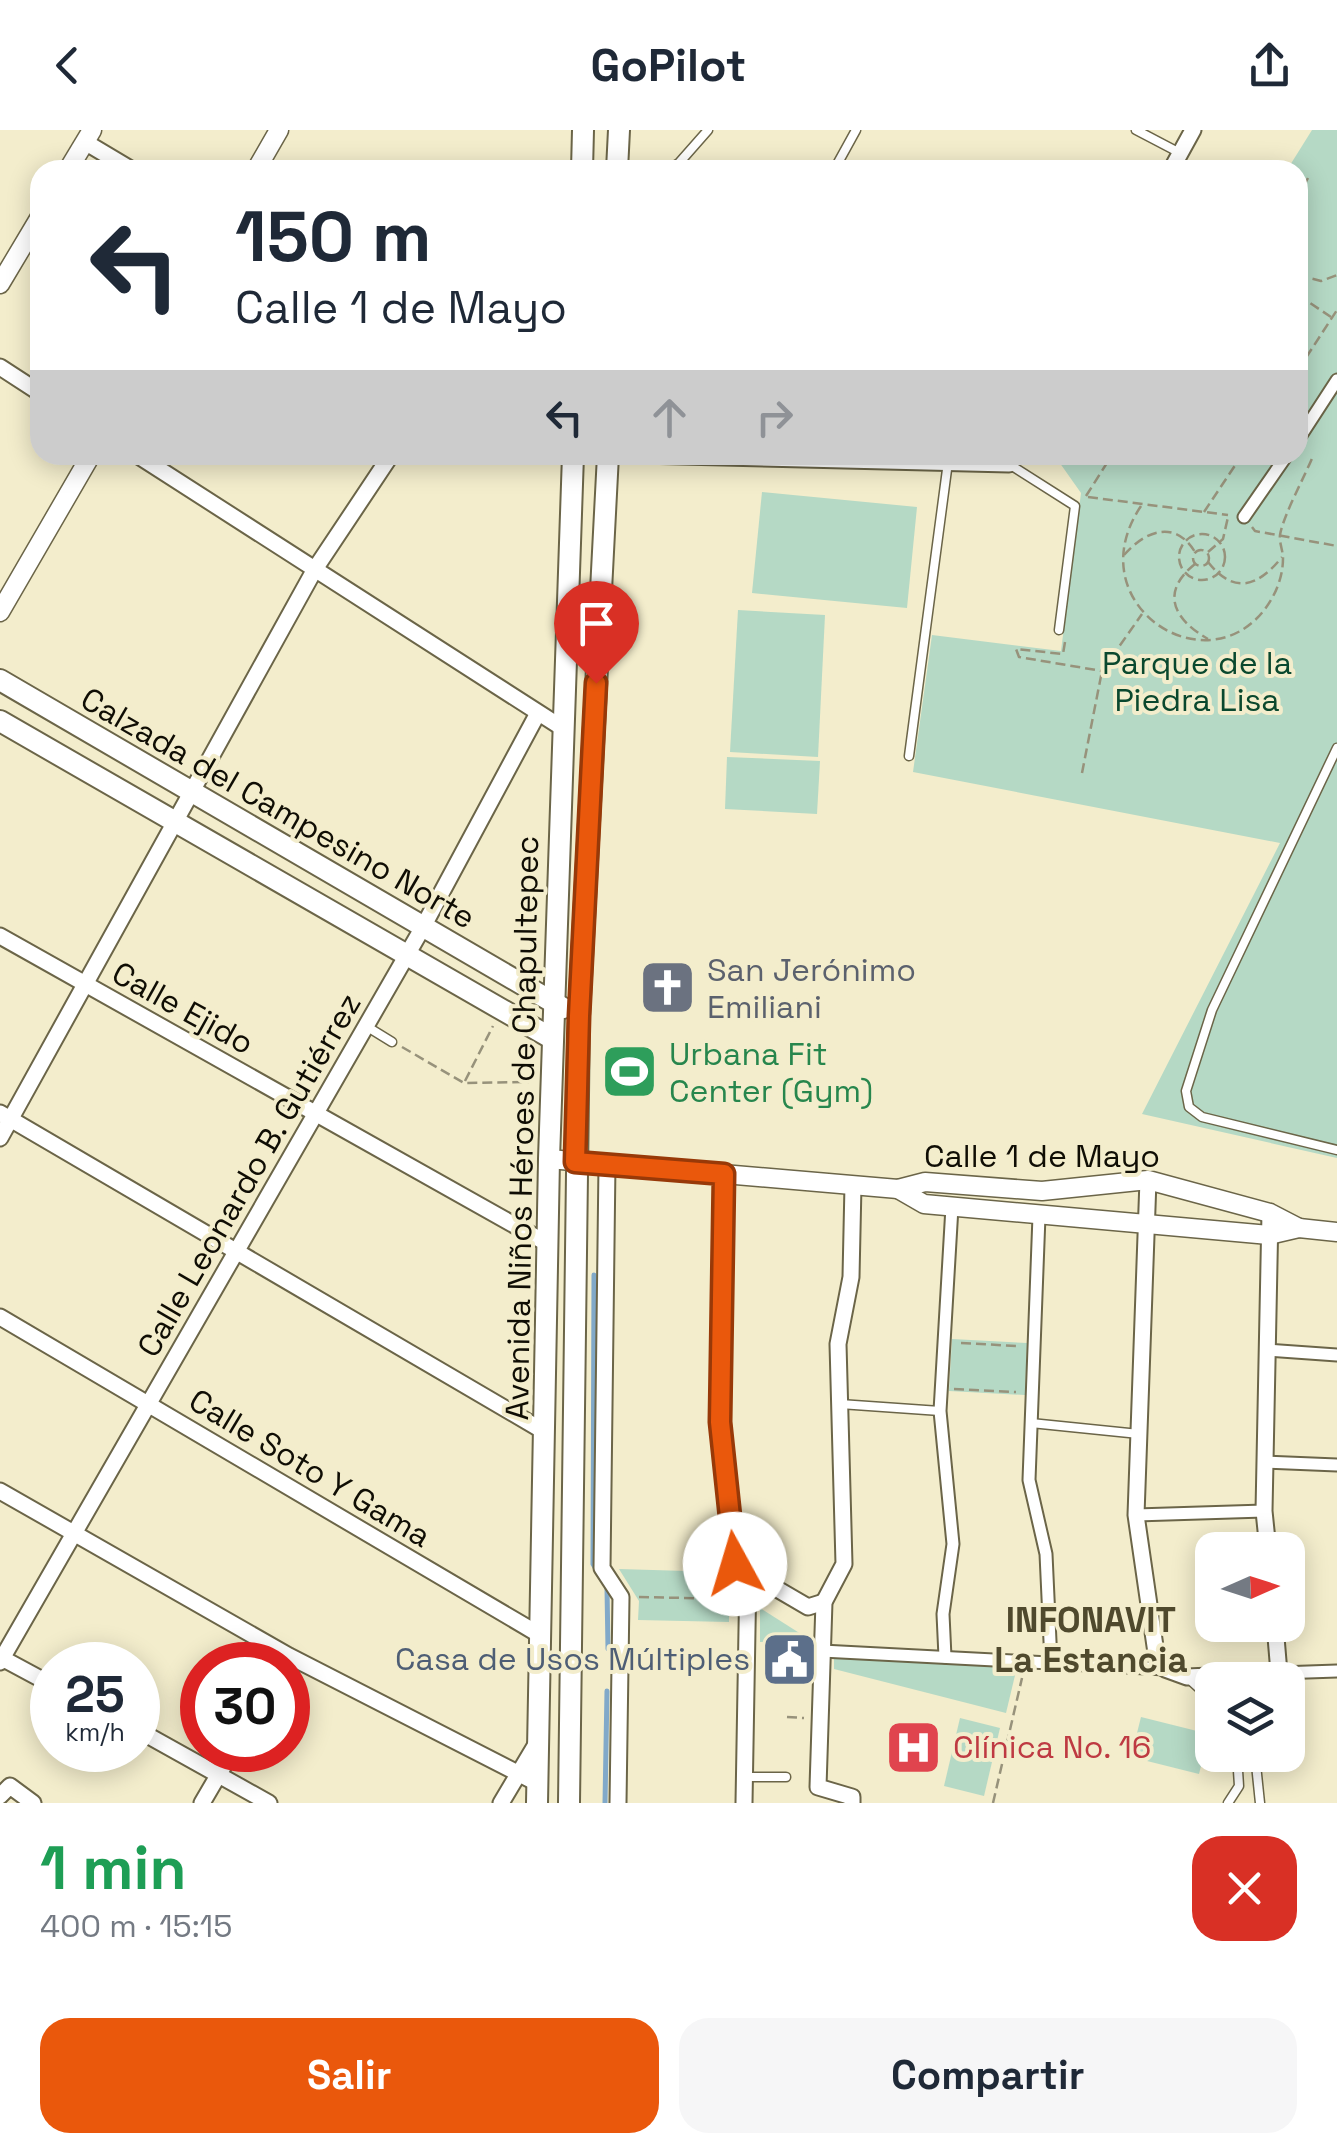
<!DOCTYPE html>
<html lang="es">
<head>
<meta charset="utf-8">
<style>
	:root { --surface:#fff; --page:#f6f6f7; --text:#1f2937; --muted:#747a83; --accent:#ea580c }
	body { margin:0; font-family:"Space Grotesk",sans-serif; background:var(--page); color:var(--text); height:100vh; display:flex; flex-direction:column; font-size:38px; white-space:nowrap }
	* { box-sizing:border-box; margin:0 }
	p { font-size:32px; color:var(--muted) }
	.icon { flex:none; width:55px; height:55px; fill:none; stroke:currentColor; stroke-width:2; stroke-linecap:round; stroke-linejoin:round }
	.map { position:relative; height:1673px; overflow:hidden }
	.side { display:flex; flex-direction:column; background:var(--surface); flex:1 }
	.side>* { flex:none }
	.hud { position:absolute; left:30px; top:30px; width:1278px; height:305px; border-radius:30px; box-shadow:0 5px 25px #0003; background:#fff; color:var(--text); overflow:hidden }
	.needle { width:65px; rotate:87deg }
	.buttons { position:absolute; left:1195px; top:1402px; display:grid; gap:20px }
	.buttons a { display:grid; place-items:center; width:110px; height:110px; border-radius:20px; background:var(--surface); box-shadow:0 5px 25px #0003; font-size:50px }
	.speed { position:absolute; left:30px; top:1512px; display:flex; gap:20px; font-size:50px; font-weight:700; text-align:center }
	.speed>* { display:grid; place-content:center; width:130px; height:130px; border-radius:50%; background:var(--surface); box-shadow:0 5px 25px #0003; line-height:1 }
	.speed small { font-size:25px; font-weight:400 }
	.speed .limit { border:15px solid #d22; background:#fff; color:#111 }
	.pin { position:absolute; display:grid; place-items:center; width:85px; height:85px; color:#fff; margin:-102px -42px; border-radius:50% 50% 50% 0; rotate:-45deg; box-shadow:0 0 10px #0007 }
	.pin .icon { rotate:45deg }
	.me { position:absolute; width:110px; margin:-55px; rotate:354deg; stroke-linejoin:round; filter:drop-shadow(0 0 8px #0008) }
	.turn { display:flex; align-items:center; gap:35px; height:210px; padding:0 40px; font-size:45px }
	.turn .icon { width:130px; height:130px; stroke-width:2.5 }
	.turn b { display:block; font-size:70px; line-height:85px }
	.lanes { display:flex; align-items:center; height:95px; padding:0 40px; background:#0003; justify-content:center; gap:50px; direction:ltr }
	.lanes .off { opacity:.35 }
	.round { display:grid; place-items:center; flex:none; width:105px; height:105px; border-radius:30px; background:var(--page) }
	.head { display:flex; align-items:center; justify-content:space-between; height:170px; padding:0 40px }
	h1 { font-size:60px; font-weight:700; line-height:75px; color:#1e9e55 }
	.action { display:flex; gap:20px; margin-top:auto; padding:20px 40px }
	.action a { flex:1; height:115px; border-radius:30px; background:var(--accent); color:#fff; font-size:40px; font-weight:700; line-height:115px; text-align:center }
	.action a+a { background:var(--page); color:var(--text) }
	header { display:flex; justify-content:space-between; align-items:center; height:130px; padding:0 40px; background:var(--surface); font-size:45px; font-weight:700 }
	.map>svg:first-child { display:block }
	.green { fill:#b5d9c5 }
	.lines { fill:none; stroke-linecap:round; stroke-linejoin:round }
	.stream { stroke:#81a9c9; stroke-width:5 }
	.service-casing { stroke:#6b6548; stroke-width:11 }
	.pedestrian-casing { stroke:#6b6548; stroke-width:15 }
	.minor-casing { stroke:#6b6548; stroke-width:19 }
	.tertiary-casing { stroke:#6b6548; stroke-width:21 }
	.secondary-casing { stroke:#6b6548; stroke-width:24 }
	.path { stroke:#97927b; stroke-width:2.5; stroke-dasharray:10 5; stroke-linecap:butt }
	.service { stroke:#fff; stroke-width:8 }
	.pedestrian { stroke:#fff; stroke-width:11 }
	.minor { stroke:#fff; stroke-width:15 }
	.tertiary { stroke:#fff; stroke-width:18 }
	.secondary { stroke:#fff; stroke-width:20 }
	.route-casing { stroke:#983908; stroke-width:25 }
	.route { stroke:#ea580c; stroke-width:18 }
	.labels { text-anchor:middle; stroke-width:8; stroke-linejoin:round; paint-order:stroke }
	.park-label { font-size:32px; fill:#0a482e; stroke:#f3edcc }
	.street-label { font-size:32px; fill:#0f0d04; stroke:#f3edcc }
	.worship-label { font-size:32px; fill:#5b616d; stroke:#f3edcc; text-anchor:start }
	.leisure-label { font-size:32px; fill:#27864d; stroke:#f3edcc; text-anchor:start }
	.service-label { font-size:32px; fill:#4e5e75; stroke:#f3edcc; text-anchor:end }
	.health-label { font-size:32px; fill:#be3a42; stroke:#f3edcc; text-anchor:start }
	.neighbourhood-label { font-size:35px; font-weight:bold; fill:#4f492d; stroke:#f3edcc }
</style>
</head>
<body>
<header><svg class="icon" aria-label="back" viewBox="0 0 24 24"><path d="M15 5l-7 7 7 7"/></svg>GoPilot<svg class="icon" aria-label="share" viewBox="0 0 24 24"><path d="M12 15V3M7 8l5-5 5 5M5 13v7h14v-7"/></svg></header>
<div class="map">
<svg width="1337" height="1673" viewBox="0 0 1337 1673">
	<rect width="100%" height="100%" fill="#f3edcc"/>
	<g class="green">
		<path d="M1312,0H1337V1028L1142,984L1280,713L913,642L932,505L1061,521L1081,363L1057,329L1098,333L1104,325H1298V40H1287Z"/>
		<path d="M762,362L917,377L907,478L752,463Z"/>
		<path d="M738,480L825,485L818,627L730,622Z"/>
		<path d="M727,627L820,631L817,684L725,679Z"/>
		<path d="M952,1209L1027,1213L1025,1265L949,1261Z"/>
		<path d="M619,1439L720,1442L729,1463V1492L638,1490L639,1471Z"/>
		<path d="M760,1478L812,1511L760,1512Z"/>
		<path d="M834,1527L1017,1537L1006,1583L834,1539Z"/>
		<path d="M1141,1587L1209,1604L1199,1644L1131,1627Z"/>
		<path d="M960,1588L1000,1598L984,1666L944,1656Z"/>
	</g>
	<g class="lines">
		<g class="stream">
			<path d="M594,1145L593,1434L596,1439"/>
			<path d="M607,1458L608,1519"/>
			<path d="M605,1673L607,1561"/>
		</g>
		<defs>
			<g id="service">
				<path d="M1136,0L1180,23"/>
				<path d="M667,40L679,33L708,0"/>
				<path d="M834,40L856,0"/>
				<path d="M1009,334L1075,376L1059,500"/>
				<path d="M1337,618L1212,880L1186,961L1189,977L1202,987L1337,1020"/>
				<path d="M909,626L948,332"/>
				<path d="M366,896L392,912"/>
				<path d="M840,1274L940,1281"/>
				<path d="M1031,1293L1139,1304"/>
				<path d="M1190,1550L1212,1570"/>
				<path d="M1255,1625L1260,1673"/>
				<path d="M745,1647H786"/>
				<path d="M1228,1673L1239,1656L1237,1625"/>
			</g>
			<g id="pedestrian">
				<path d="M1298,310L1337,250"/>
				<path d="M1244,387L1287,325"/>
				<path d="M1039,1086L1029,1350L1046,1424L1051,1533"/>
				<path d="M1267,1220L1337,1225"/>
				<path d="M1265,1332L1337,1335"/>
				<path d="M1136,1385L1264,1381"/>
				<path d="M822,1521L1165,1539"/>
				<path d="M945,1527L943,1484L953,1414L940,1281L952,1077"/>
				<path d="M1279,1543L1337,1541"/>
			</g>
			<g id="minor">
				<path d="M85,12L132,40"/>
				<path d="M1171,40L1193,0"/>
				<path d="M0,237L40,263"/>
				<path d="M137,325L564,599"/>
				<path d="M639,325L1009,334L1014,325"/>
				<path d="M0,806L548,1114"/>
				<path d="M0,983L545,1302"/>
				<path d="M0,1008L315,439L391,325"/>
				<path d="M607,1034L602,1438L621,1467L618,1673"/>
				<path d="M724,1044L720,1292L735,1434L748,1442L744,1673"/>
				<path d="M1148,1050L1136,1385L1156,1523L1165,1539L1187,1547L1279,1543L1275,1495"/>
				<path d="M0,1187L540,1505"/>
				<path d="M0,1361L289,1526L537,1653"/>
				<path d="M1268,1420L1264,1381L1270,1083"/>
				<path d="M748,1442L808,1477L824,1472"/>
				<path d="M0,1527L52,1555"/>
				<path d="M0,1532L423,797L538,583"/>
				<path d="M138,1600L269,1673"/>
				<path d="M0,1666L10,1656L33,1673"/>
				<path d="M202,1673L233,1620"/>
				<path d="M501,1673L538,1611"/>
				<path d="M852,1673V1667L818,1657L824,1472L844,1434L838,1214L851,1147L853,1055"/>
			</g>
			<g id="tertiary">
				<path d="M68,40L92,0"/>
				<path d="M256,40L279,0"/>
				<path d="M0,154L40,87"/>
				<path d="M0,482L91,325"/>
				<path d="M549,1029L898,1059L925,1052L1042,1061L1148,1050L1270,1083L1299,1098"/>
				<path d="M898,1059L924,1074L1269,1105L1299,1098L1337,1102"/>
			</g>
			<g id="secondary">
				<path d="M582,40L583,0"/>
				<path d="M617,40L619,0"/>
				<path d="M0,550L563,878"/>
				<path d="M0,591L553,909"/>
				<path d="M537,1673L549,1029L573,325"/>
				<path d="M569,1673L579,886L608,325"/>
			</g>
		</defs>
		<use href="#service" class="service-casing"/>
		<use href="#pedestrian" class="pedestrian-casing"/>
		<use href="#minor" class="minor-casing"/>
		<use href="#tertiary" class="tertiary-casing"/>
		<use href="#secondary" class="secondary-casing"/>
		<g class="path">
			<path d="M1298,66L1308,48"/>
			<path d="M1298,145L1321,151L1337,145"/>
			<path d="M1298,165L1331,187"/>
			<path d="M1298,240L1337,180"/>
			<path d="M1086,366L1112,325"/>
			<path d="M1088,367L1228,385"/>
			<path d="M1141,376C1076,473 1205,558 1265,479C1276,464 1283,447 1283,428C1283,421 1279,412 1280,405C1283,386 1305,346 1313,326"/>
			<path d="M1204,382L1242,325"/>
			<path d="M1252,397L1255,401L1337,416"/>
			<circle cx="1202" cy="427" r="23"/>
			<circle cx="1201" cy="428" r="8"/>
			<path d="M1208,422L1223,409L1228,387"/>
			<path d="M1124,425C1145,401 1175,389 1195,422"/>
			<path d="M1208,432C1234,465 1258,457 1282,427"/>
			<path d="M1195,434C1160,462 1173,489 1208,509"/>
			<path d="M1065,512L1063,524L1016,519L1019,527L1102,541"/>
			<path d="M1082,643L1102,541L1142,484"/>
			<path d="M402,917L464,953L529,952"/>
			<path d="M465,951L493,896"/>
			<path d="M961,1213L1017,1216"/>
			<path d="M954,1259L1016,1262"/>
			<path d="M639,1467L731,1469"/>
			<path d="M787,1587L804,1588"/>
			<path d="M993,1673L1022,1548"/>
		</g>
		<use href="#service" class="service"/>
		<use href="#pedestrian" class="pedestrian"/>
		<use href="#minor" class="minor"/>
		<use href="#tertiary" class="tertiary"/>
		<use href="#secondary" class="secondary"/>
	</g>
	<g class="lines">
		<defs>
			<path id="route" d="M596,553L579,886L575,1032L724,1044L720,1292L735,1434"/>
		</defs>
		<use href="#route" class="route-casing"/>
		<use href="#route" class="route"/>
	</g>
	<defs>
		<symbol id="church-square" viewBox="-11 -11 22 22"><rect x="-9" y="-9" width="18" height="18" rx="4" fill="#6b7280" stroke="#f3edcc"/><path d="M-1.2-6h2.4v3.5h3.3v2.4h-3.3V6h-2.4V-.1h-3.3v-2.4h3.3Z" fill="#fff"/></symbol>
		<symbol id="stadium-square" viewBox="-11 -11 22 22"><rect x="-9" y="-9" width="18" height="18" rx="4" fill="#2e9e5b" stroke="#f3edcc"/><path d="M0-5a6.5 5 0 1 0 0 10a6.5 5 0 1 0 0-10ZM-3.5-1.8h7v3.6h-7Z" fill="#fff"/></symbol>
		<symbol id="civic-square" viewBox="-11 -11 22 22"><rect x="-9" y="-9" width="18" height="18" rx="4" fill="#5c6f8a" stroke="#f3edcc"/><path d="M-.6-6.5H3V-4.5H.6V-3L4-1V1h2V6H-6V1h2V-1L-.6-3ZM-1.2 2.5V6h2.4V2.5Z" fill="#fff"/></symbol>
		<symbol id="hospital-square" viewBox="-11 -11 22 22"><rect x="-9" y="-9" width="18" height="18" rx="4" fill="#e0444e" stroke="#f3edcc"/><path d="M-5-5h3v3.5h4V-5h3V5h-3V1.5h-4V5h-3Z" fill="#fff"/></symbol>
	</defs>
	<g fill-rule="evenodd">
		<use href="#church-square" x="636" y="826" width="63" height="63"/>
		<use href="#stadium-square" x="598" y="910" width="63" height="63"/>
		<use href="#civic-square" x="758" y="1498" width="63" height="63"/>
		<use href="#hospital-square" x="882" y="1586" width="63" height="63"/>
	</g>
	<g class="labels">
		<g class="park-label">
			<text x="1197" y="544">Parque de la<tspan x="1197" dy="37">Piedra Lisa</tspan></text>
		</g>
		<g class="street-label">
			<text transform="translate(278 678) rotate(30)" y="11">Calzada del Campesino Norte</text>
			<text transform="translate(183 878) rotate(29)" y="11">Calle Ejido</text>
			<text transform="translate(522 998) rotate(-89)" y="11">Avenida Niños Héroes de Chapultepec</text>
			<text x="1042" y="1037">Calle 1 de Mayo</text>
			<text transform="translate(249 1045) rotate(-60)" y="11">Calle Leonardo B. Gutiérrez</text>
			<text transform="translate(310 1338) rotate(31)" y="11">Calle Soto Y Gama</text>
		</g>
		<g class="worship-label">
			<text x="707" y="851">San Jerónimo<tspan x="707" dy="37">Emiliani</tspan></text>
		</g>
		<g class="leisure-label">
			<text x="669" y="935">Urbana Fit<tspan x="669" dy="37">Center (Gym)</tspan></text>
		</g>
		<g class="service-label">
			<text x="750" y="1540">Casa de Usos Múltiples</text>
		</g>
		<g class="health-label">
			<text x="953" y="1628">Clínica No. 16</text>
		</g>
		<g class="neighbourhood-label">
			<text x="1091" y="1502">INFONAVIT<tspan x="1091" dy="40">La Estancia</tspan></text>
		</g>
	</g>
</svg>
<div class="buttons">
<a><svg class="needle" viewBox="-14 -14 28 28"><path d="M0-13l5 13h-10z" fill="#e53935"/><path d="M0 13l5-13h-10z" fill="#747a83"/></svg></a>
<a><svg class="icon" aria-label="layers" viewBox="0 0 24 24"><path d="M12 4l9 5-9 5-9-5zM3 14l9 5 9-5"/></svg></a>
</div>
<div class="speed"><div>25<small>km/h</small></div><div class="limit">30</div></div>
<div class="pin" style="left:596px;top:553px;background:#d93025"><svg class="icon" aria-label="arrive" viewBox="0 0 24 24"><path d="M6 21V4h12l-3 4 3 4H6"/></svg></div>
<svg class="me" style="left:735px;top:1434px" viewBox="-20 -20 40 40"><circle r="19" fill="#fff"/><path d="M0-13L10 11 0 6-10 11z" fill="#ea580c"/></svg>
<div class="hud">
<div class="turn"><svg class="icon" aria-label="left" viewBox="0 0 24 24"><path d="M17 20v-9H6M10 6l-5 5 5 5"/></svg><div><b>150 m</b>Calle 1 de Mayo</div></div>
<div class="lanes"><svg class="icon" aria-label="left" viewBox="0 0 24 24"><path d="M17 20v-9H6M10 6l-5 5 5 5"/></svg><svg class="icon off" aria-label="ahead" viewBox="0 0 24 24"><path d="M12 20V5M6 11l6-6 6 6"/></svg><svg class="icon off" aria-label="right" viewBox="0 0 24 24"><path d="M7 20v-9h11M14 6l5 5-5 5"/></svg></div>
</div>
</div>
<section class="side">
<div class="head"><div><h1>1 min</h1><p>400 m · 15:15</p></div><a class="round" style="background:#d93025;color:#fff"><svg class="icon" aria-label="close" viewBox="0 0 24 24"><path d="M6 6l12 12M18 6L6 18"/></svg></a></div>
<div class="action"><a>Salir</a><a>Compartir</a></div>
</section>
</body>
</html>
